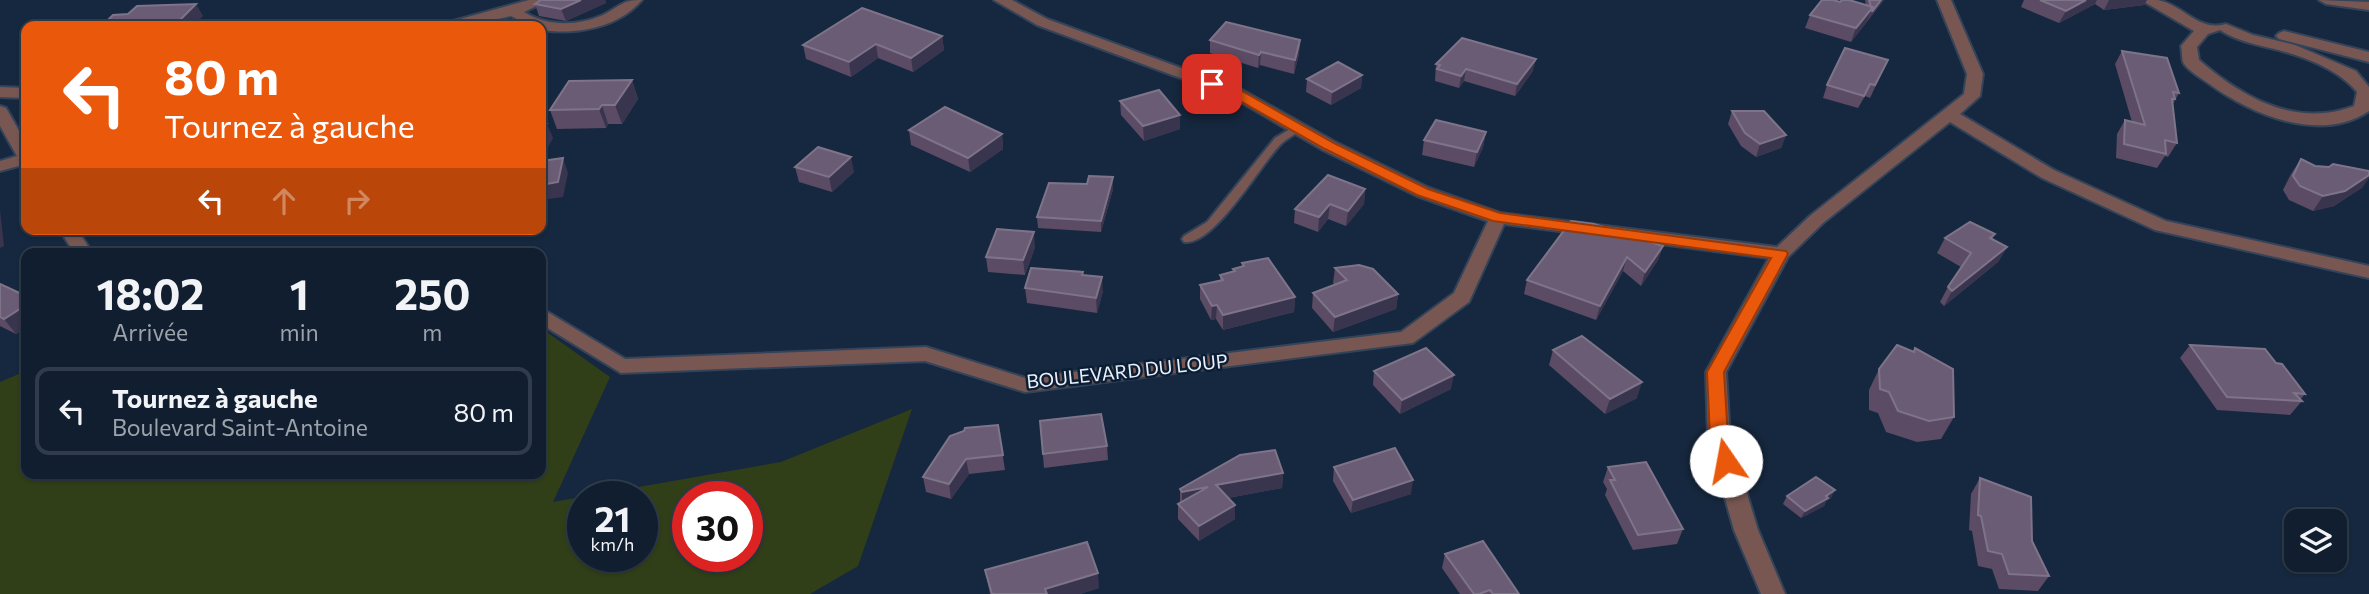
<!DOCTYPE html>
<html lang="fr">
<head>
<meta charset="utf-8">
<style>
	:root { --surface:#101e2f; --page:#1e2b3b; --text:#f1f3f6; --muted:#9ca2aa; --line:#303c4b }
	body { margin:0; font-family:Commissioner,sans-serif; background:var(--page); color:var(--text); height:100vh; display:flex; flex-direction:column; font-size:26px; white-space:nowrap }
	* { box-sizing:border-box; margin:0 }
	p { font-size:23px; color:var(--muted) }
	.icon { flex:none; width:38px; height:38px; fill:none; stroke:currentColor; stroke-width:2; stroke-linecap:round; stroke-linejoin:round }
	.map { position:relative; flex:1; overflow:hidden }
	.sheet { position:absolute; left:21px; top:248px; width:525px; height:231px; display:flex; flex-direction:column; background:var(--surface); border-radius:14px; box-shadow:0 2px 5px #0004,0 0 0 2px var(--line) }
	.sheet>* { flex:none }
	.guide { position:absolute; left:21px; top:21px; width:525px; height:214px; border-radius:14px; box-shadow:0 2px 5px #0004,0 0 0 2px var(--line); background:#ea580c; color:#fff; overflow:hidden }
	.buttons { position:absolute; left:2284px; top:509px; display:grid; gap:14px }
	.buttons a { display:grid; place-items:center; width:63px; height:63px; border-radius:14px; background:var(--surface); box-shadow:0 2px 5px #0004,0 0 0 2px var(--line); font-size:35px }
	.speed { position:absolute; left:567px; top:481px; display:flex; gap:14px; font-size:35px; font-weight:700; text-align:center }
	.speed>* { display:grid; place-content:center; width:91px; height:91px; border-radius:50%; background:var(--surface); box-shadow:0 2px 5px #0004,0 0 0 2px var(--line); line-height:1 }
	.speed small { font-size:18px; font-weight:400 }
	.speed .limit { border:10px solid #d22; background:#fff; color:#111 }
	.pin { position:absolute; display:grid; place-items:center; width:60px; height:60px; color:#fff; margin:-30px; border-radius:14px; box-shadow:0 4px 10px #0006 }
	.me { position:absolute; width:77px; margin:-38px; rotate:348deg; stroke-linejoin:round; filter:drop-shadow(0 0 5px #0008) }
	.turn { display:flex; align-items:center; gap:24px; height:147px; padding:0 28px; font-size:32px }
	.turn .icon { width:91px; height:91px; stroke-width:2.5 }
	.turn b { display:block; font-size:49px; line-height:60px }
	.lanes { display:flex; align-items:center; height:66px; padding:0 28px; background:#0003; justify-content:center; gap:35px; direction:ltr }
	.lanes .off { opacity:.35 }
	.eta { display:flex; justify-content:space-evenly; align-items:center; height:119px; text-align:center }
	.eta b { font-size:42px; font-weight:700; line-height:49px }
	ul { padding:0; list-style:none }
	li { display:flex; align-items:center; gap:21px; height:88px; margin:0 14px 10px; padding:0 14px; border:4px solid var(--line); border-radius:14px }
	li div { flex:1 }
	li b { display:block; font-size:26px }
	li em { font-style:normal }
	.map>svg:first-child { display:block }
	.green { fill:#313f18; fill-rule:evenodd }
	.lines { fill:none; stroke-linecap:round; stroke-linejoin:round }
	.service-casing { stroke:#33445a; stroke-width:4 }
	.minor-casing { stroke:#33445a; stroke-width:4 }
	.service { fill:#785752; fill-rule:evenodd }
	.minor { fill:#785752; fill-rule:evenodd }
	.wall { fill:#5b4b64 }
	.shaded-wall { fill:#39354e }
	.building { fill:#6a5c74; stroke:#7e748a; stroke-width:2 }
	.route { fill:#ea580c; stroke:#983908; stroke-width:2 }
	.labels { text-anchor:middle; stroke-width:5; stroke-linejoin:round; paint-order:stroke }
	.street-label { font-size:19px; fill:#e8f1fd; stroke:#0c1e34 }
</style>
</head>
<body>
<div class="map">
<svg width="2369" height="594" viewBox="0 0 2369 594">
	<rect width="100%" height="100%" fill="#16283f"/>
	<path class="green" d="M541,328L610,377L553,502L781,462L912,409L858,566L810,594H0V382L26,371V474H541ZM583,497H642V556H583ZM688,497H747V556H688Z"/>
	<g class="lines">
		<defs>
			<path id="service" d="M1297,125L1302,128L1301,130C1295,134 1288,138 1282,143C1261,163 1215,246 1184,242L1182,239L1184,236L1207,222L1275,138Z"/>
			<g id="minor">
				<path d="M529,0H549L524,12C548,27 578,26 603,15C621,6 621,0 642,0C618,28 576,35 542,30L541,26H530L511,16L468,26H444L446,23Z"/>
				<path d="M994,0H1012L1047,19L1244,91L1335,142L1429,188L1500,213L1777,247L1811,215L1964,94L1967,74L1937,0H1951L1983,74L1980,96L1960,114L2054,170L2166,221L2369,266V278L2155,230L2042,178L1950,122L1823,223L1788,257L1726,372L1730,438L1758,530L1785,594H1761L1734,530L1708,438L1706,372L1769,258L1504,224L1469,302L1413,343L1025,392L925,361L621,373L541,324V308L625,359L926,347L1025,378L1401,332L1454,293L1488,221L1417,196L1323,150L1232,97L1037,25Z"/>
				<path d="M2141,0C2146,0 2153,0 2158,0C2185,6 2198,32 2226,24L2253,35L2295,45L2356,71L2369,87V111C2320,144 2250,114 2208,83C2201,78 2187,70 2183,62C2182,58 2182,51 2181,46L2194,31ZM2220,30C2238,42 2260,45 2282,51C2308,58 2340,71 2357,92L2354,106C2296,128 2243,98 2199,60L2197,47L2208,34Z"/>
				<path d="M2319,0L2369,2V10L2326,4Z"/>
				<path d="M2284,31L2369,52V62L2279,39L2276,36L2279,33Z"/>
				<path d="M0,87L26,88V98L0,97Z"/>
				<path d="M0,106L6,108L26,143V164L0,171V161L17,156L0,126Z"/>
				<path d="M59,229H77L93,254H75Z"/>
			</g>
		</defs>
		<use href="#service" class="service-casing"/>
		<use href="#minor" class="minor-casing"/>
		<use href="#service" class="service"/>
		<use href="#minor" class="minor"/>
	</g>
	<g class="wall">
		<path d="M541,0H605L606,3L566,21L539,16L535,4Z"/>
		<path d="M1865,0H1884L1851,42L1805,28L1810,15L1840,2L1866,5Z"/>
		<path d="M2024,0H2147L2144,5L2104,10L2095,4L2059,23L2021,7Z"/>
		<path d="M942,36L944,50L913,72L878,58L851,77L806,59L803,45Z"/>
		<path d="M1210,40H1300L1299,54L1294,74L1260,65L1258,68L1210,53Z"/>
		<path d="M2122,51L2179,93L2173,104L2177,143L2168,157L2165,156L2157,168L2116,158L2117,134L2125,120L2132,122L2115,64Z"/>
		<path d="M1888,60L1870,98L1865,96L1858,108L1823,98L1827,85Z"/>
		<path d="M1436,64L1533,71L1515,96L1464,81L1459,88L1435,81Z"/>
		<path d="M1362,75L1361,88L1331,105L1306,92L1307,79Z"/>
		<path d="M632,80L638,99L622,124H608L606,128L557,129L550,110Z"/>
		<path d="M1120,101L1180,115V129L1144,141L1121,115Z"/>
		<path d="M1732,111L1786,135L1781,148L1756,157L1741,146L1728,124Z"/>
		<path d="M909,130L1002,134L1003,149L970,172L911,145Z"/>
		<path d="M1486,132L1483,147L1474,167L1422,155L1424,140Z"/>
		<path d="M2301,159L2363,187L2334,206L2313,211L2289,200L2283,190L2291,174Z"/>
		<path d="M795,167L854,172L832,192L799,182Z"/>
		<path d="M1113,189L1101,232L1038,228L1037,217Z"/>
		<path d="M1365,189L1364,204L1346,226L1328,219L1318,232L1294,223L1295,209Z"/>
		<path d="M1995,234L1992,240L2007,247L1998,262L1944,306L1940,302L1948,287L1961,267L1937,253L1945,238Z"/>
		<path d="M1663,246L1658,260L1641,286L1623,271L1596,320L1524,294L1527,280Z"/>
		<path d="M1035,247L1025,275L988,272L986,257Z"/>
		<path d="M1242,263L1295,297L1294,312L1223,330L1216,319L1211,320L1200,299V285L1220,280V275L1233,272V269L1242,267Z"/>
		<path d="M1335,268L1398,294L1396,309L1333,332L1312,308L1313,293L1335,285L1333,283Z"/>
		<path d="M1083,272V275L1103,291L1097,313L1027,303L1025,288Z"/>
		<path d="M0,284L26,296V328L16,334L0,326Z"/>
		<path d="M2190,345L2305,394L2300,400L2302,401L2290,415L2217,410L2180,358Z"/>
		<path d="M1915,348L1954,417L1941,439L1917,442L1886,432L1878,413L1869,410V390L1879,369L1913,352Z"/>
		<path d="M1553,350L1637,398L1605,414L1549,365Z"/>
		<path d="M1374,371L1451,389L1400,414L1373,385Z"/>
		<path d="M1040,421L1107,446L1108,460L1044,468Z"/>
		<path d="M998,425L1005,470L969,474L951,499L926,492L923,477Z"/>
		<path d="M1334,467L1411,494L1351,513L1333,481Z"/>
		<path d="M1608,467L1683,529L1677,544L1633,550L1605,495L1607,489L1603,482Z"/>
		<path d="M1283,473L1282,488L1228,498L1235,519L1199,541L1178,519V504L1180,503V489Z"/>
		<path d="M1980,478L2032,541L2049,576L2038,591L1999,589L1992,569L1978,566L1972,531L1969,530L1971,494Z"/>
		<path d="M1787,496L1831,498L1826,501L1824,506L1801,518L1783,504Z"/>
		<path d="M1445,554L1519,594H1460L1442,568Z"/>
		<path d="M985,570L1099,588L1080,594H990Z"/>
	</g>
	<g class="shaded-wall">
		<path d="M581,0H605L606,3L566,21L561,9Z"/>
		<path d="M1881,0H1884L1869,19L1872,12Z"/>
		<path d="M2086,0H2097L2095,4L2059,23L2066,11Z"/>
		<path d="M2109,0H2147L2144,5L2104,10Z"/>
		<path d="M196,4L203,16L193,26H174Z"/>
		<path d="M1873,7L1868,20L1851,42L1856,28Z"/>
		<path d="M942,36L944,50L913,72L911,58Z"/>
		<path d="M1300,40L1299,54L1294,74L1295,60Z"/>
		<path d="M876,44L878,58L851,77L849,62Z"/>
		<path d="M1261,52L1260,65L1258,68L1259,55Z"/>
		<path d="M1536,59L1533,71L1515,96L1517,84Z"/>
		<path d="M1466,69L1464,81L1459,88L1461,76Z"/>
		<path d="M1362,75L1361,88L1331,105L1332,92Z"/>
		<path d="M632,80L638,99L622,124L615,105Z"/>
		<path d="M602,105L608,124L606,128L599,109Z"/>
		<path d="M1180,115V129L1144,141L1143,126Z"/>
		<path d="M547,124L553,138L541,160V135Z"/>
		<path d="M1486,132L1483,147L1474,167L1477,152Z"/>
		<path d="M1002,134L1003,149L970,172L968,158Z"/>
		<path d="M1786,135L1781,148L1756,157L1760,144Z"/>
		<path d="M851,157L854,172L832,192L829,177Z"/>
		<path d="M563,158L568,173L563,197L541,200V185Z"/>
		<path d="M2369,175V178L2363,187L2334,206L2313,211L2323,196Z"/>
		<path d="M1113,177V189L1101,232V221Z"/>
		<path d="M1365,189L1364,204L1346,226L1348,211Z"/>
		<path d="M1330,204L1328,219L1318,232L1319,217Z"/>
		<path d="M0,210L4,246L0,248Z"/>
		<path d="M1034,232L1035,247L1025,275L1023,260Z"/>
		<path d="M1663,246L1658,260L1641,286L1645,272Z"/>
		<path d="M2007,247L1998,262L1944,306L1952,291Z"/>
		<path d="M1627,257L1623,271L1596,320L1600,306Z"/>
		<path d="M1102,277L1103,291L1097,313L1096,298Z"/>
		<path d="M1398,294L1396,309L1333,332L1335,317Z"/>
		<path d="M1295,297L1294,312L1223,330V315Z"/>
		<path d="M26,305V328L16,334L4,319Z"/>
		<path d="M1217,305L1216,319L1211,320L1212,306Z"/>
		<path d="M1454,375L1451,389L1400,414L1402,400Z"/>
		<path d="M1642,382L1637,398L1605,414L1610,399Z"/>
		<path d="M966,459L969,474L951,499L949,484Z"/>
		<path d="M1283,473L1282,488L1216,500V485Z"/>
		<path d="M1413,480L1411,494L1351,513L1353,500Z"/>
		<path d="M1208,487L1182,506V492Z"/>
		<path d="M1835,490L1831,498L1826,501L1824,506L1801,518L1805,511Z"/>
		<path d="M1235,505V519L1199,541V526Z"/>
		<path d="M1098,573L1099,588L1080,594H1046L1045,589Z"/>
	</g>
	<g class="building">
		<path d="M541,0H581L561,9L535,4Z"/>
		<path d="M1822,0H1833L1840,2L1842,0H1849L1873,7L1856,28L1810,15Z"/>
		<path d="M1869,0H1881L1872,12L1873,7H1871Z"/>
		<path d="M2040,0H2086L2066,11Z"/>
		<path d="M196,4L174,26H102L113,15L128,14L137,6Z"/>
		<path d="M862,8L942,36L911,58L876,44L849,62L803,45Z"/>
		<path d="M1226,22L1300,40L1295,60L1261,52L1259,55L1210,40Z"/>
		<path d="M1462,38L1536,59L1517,84L1466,69L1461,76L1437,69L1440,65L1436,64Z"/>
		<path d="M1845,48L1888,60L1875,85L1870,84L1864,96L1827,85Z"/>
		<path d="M2122,51L2167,58L2179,93L2173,92L2175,99H2172L2177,143L2165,140L2166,154L2124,144L2125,120L2145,125Z"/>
		<path d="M1338,62L1362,75L1332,92L1307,79Z"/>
		<path d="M632,80L615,105H602L599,109L550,110L569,81Z"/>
		<path d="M1159,90L1180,115L1143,126L1120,101Z"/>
		<path d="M945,107L1002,134L968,158L909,130Z"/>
		<path d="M1732,111H1764L1786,135L1760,144L1745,133Z"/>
		<path d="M1436,120L1486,132L1477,152L1424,140Z"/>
		<path d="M541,124H547L541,135Z"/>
		<path d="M818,147L851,157L829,177L795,167Z"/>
		<path d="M563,158L558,182L541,185V161Z"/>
		<path d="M2301,159L2315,166L2329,167L2333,164L2369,171V175L2345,191L2323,196L2300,186L2293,176Z"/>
		<path d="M1328,175L1365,189L1348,211L1330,204L1319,217L1295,209Z"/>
		<path d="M1089,176L1113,177L1101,221L1037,217L1049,183L1087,184Z"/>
		<path d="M1571,221L1594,224L1663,246L1645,272L1627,257L1600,306L1527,280Z"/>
		<path d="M1970,222L1995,234L1990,238L2007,247L1952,291L1948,287L1971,253L1945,238Z"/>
		<path d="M997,229L1034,232L1023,260L986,257Z"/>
		<path d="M1268,258L1295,297L1223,315L1217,305L1212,306L1200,285L1223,280L1220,275L1235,271L1233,269L1244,266L1242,263Z"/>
		<path d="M1359,265L1373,269L1398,294L1335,317L1313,293L1347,280L1335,268Z"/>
		<path d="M1031,268L1083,272L1082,275L1102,277L1096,298L1025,288Z"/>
		<path d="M0,284L26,296V305L4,319L0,317Z"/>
		<path d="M1582,336L1642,382L1610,399L1553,350Z"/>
		<path d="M1897,345L1914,352L1915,348L1953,369L1954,417L1929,421L1898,411L1889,392L1880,389L1879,369Z"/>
		<path d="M2190,345L2265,349L2276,363L2282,364L2305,394L2294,393L2302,401L2227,397Z"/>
		<path d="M1426,348L1454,375L1402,400L1374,371Z"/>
		<path d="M1101,414L1107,446L1043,454L1040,421Z"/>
		<path d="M998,425L1003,455L966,459L949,484L923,477L950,436L964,431L965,428Z"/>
		<path d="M1395,448L1413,480L1353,500L1334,467Z"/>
		<path d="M1275,450L1283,473L1216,485L1235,505L1199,526L1178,504L1208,487L1182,492L1180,489L1240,455Z"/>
		<path d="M1646,462L1683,529L1638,535L1610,480H1615L1608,467Z"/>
		<path d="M1816,477L1835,490L1826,496L1828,498L1805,511L1787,496Z"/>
		<path d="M1980,478L2031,497L2032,541L2049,576L2009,574L2002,554L1988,551L1981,516L1978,515Z"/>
		<path d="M1483,541L1519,594H1493L1490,590L1479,594H1474L1445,554Z"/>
		<path d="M1087,542L1098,573L1045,589L1047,594H992L985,570Z"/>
	</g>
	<path class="route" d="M1212,80L1242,91L1334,143L1428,189L1500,213L1786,251L1788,254L1724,372L1728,438L1735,461L1732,466H1719L1710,438L1707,372L1771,258L1493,221L1417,195L1325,149L1233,97L1207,87V81Z"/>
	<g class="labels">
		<g class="street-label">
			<text transform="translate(1127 371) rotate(-6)" y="7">BOULEVARD DU LOUP</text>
		</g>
	</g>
</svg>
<div class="buttons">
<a><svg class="icon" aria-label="layers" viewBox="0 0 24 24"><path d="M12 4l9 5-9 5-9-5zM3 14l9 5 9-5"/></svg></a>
</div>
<div class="speed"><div>21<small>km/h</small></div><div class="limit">30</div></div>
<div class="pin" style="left:1212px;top:84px;background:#d93025"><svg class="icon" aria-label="arrive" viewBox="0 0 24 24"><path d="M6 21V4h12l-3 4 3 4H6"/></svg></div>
<svg class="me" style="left:1726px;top:461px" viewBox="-20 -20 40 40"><circle r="19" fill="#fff"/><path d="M0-13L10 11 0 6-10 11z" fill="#ea580c"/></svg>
<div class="guide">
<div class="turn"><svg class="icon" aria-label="left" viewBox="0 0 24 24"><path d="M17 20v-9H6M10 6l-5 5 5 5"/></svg><div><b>80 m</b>Tournez à gauche</div></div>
<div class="lanes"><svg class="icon" aria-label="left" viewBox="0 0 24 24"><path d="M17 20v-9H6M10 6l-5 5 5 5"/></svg><svg class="icon off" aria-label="ahead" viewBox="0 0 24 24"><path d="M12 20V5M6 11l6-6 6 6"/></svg><svg class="icon off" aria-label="right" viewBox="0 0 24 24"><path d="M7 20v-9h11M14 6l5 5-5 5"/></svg></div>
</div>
<section class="sheet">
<div class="eta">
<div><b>18:02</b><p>Arrivée</p></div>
<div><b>1</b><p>min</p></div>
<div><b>250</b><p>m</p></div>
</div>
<ul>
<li><svg class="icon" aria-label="left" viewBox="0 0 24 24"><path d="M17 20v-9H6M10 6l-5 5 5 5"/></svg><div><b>Tournez à gauche</b><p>Boulevard Saint-Antoine</p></div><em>80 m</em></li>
</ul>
</section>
</div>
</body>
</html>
